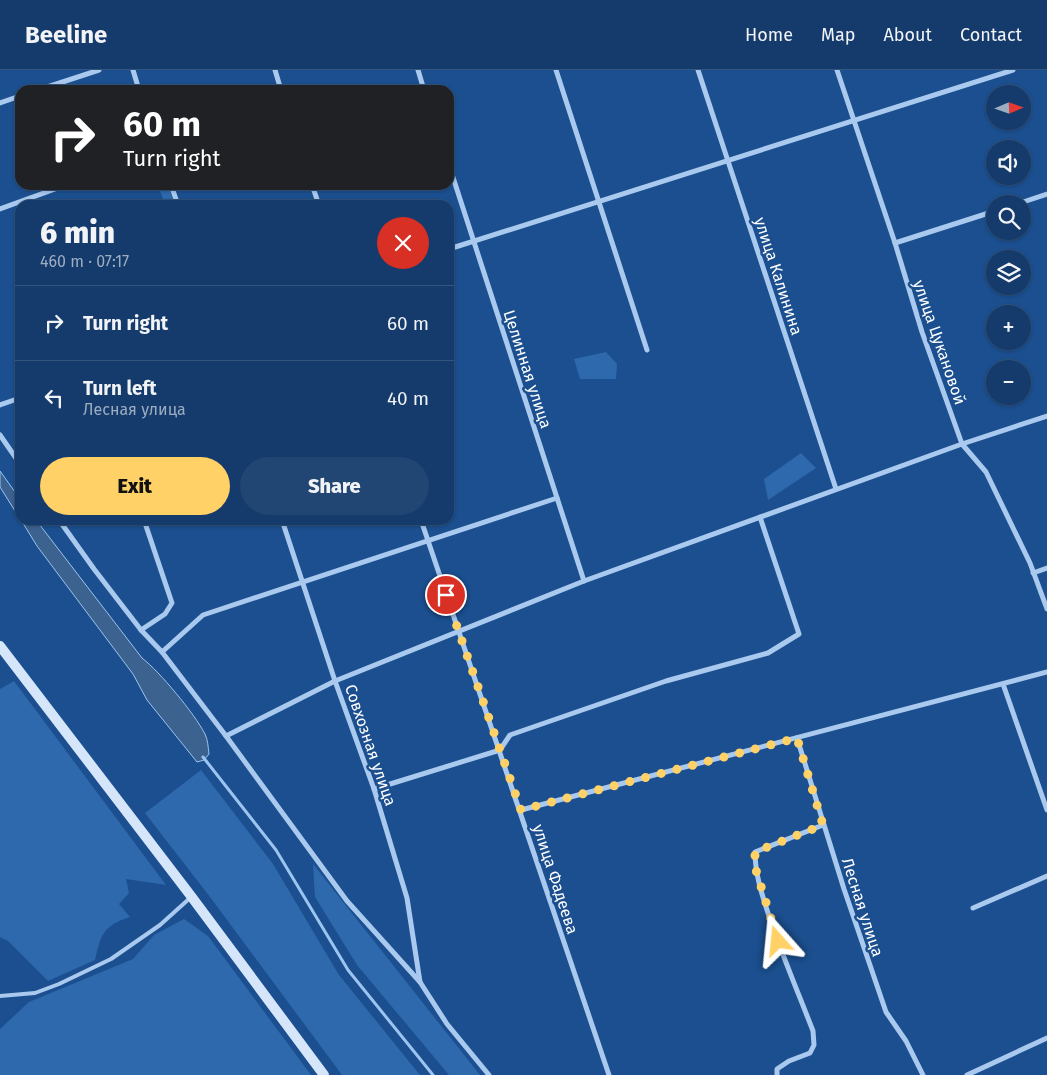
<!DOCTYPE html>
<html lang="en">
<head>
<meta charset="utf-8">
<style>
	:root { --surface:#143b6b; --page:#214673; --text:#f1f3f6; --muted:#9dadc1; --line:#33557e; --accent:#ffd166 }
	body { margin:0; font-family:"Fira Sans",sans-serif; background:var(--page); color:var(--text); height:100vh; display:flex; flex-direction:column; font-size:19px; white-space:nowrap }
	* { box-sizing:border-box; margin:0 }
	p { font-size:16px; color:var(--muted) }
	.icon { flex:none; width:28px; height:28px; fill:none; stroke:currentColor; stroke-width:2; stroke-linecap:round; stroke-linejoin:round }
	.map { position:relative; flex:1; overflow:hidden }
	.drawer { position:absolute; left:15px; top:130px; width:439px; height:325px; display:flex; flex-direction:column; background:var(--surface); border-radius:15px; box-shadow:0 1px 4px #0004,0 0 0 1px var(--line) }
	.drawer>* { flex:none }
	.hud { position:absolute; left:15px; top:15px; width:439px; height:105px; border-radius:15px; box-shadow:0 1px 4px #0004,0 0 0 1px var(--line); background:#202124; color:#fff; overflow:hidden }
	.needle { width:32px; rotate:88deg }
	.buttons { position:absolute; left:986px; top:15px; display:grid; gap:10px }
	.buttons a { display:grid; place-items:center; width:45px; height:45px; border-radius:50%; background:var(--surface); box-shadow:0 1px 4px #0004,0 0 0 1px var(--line); font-size:25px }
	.pin { position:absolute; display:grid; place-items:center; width:42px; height:42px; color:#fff; margin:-21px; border:2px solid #fff; border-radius:50%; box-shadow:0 1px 5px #0007 }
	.me { position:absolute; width:55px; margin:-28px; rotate:342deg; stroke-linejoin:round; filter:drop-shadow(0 0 4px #0008) }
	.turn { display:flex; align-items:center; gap:18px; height:105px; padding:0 25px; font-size:22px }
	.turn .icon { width:65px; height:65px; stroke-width:2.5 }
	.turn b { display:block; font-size:35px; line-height:42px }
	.round { display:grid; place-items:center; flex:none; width:52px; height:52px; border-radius:26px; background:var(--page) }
	.headline { display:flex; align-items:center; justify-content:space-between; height:85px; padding:0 25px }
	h1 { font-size:30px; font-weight:800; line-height:38px }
	.primary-button { display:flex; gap:10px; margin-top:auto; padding:10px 25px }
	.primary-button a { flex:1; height:58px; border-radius:30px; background:var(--accent); color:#111; font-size:20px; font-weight:800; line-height:58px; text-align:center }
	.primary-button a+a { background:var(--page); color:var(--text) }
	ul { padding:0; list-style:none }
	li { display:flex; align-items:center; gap:15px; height:75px; padding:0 25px; border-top:1px solid var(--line) }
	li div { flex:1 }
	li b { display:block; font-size:19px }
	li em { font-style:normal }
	header { display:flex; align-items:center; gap:30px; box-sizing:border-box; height:70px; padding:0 25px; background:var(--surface); border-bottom:1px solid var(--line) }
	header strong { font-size:24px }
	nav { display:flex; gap:28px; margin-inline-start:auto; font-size:18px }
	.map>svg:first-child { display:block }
	.green { fill:#2e69ad }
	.water { fill:#3c6290; stroke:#9cc4f0 }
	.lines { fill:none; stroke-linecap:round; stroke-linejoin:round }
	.stream { stroke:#9cc4f0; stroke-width:3 }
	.lane { stroke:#a9c9ee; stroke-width:4 }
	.street { stroke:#a9c9ee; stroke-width:5 }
	.secondary { stroke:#d6e6fa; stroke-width:10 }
	.route { stroke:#ffd166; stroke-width:9; stroke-dasharray:0 16.2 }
	.labels { text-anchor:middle; stroke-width:5; stroke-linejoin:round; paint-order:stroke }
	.street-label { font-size:16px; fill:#fff; stroke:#1b4f8f }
</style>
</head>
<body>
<header>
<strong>Beeline</strong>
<nav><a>Home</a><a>Map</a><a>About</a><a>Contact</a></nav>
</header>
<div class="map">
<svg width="1047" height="1005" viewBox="0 0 1047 1005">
	<rect width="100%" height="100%" fill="#1b4f8f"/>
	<g class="green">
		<path d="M158,115H168L175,135H165Z"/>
		<path d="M606,282L617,294L616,309H580L574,289Z"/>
		<path d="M801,383L816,398L768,430L764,409Z"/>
		<path d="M14,611L166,815L126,809L129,823L119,834L130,847C103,856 101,864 95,890L48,911L8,871L0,867V619Z"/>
		<path d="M201,700L273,794L339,905L420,1005H342L210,827L145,743Z"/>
		<path d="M313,794L480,1005H449L357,895L315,827Z"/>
		<path d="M184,849L208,866L311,1005H0V959L29,932L133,889L154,865Z"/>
	</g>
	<g class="water">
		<path d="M0,401L20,429V449L0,417Z"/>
		<path d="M21,450H36L142,588C160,602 194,643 205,664C208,670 208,677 209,684L204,690L197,692L147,630L133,604L37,476Z"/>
	</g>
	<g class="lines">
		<path class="stream" d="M203,687L276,780L348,900L433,1005"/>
		<path class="lane" d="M0,926L35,923L59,914L111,889L160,855L190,828"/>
		<g class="street">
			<path d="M133,0L139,20"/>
			<path d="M275,0L281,20"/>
			<path d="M418,0L424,20"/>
			<path d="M556,0L647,280"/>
			<path d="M698,0L836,419"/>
			<path d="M837,0L895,173L922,262L962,374L986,402L1030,493L1047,539"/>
			<path d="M38,20L99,0"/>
			<path d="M0,33L20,26"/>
			<path d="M449,95L584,511"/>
			<path d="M171,115L178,135"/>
			<path d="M312,115L319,135"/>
			<path d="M1017,134L1047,124"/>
			<path d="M0,139L66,115"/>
			<path d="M895,173L995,141"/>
			<path d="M449,179L1013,0"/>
			<path d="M0,335L20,328"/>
			<path d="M0,365L20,394"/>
			<path d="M59,450L94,499L141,560L162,582L226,666L347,831L420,912L447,954L489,1005"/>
			<path d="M282,450L335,611L374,719L407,828L420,912"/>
			<path d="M421,450L609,1005"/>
			<path d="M1033,503L1047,498"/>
			<path d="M141,560L165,544L172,533L144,450"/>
			<path d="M162,582L203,545L557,428"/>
			<path d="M1003,614L1047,740"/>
			<path d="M226,666L335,611L584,511L962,374L1047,346"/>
			<path d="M797,668L844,819L886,942L906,971L923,1005"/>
			<path d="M374,719L500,680L510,665L666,611L768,583L799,564L760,447"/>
			<path d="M521,740L1047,602"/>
			<path d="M973,838L1047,806"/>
			<path d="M777,1005V999L789,991L810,983L814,975L813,961C798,922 782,885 769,846C762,825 755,804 755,782L823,755"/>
			<path d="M967,1005L1047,968"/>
		</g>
		<path class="secondary" d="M0,576L191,826L324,1005"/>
	</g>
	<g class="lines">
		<path class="route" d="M446,525L521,740L797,668L823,755L755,782V797L778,871"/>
	</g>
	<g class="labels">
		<g class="street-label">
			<text transform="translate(779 206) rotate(72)" y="6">улица Калинина</text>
			<text transform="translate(940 272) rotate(71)" y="6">улица Цукановой</text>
			<text transform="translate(528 299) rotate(72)" y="6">Целинная улица</text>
			<text transform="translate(371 675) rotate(71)" y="6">Совхозная улица</text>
			<text transform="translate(556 809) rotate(72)" y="6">улица Фадеева</text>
			<text transform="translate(863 837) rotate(72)" y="6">Лесная улица</text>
		</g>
	</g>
</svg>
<div class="buttons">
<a><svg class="needle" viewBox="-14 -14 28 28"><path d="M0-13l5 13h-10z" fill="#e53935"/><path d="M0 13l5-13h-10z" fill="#9dadc1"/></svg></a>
<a><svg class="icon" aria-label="sound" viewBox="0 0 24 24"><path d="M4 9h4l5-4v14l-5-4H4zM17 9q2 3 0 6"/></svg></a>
<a><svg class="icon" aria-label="search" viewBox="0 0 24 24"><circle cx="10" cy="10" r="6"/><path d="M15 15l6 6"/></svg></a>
<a><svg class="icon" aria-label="layers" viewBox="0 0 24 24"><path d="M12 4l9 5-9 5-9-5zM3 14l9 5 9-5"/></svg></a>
<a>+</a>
<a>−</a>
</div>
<div class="pin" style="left:446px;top:525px;background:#d93025"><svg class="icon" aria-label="arrive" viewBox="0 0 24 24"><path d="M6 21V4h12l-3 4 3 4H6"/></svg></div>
<svg class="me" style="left:778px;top:871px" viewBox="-20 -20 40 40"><path d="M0-17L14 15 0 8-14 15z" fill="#ffd166" stroke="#fff" stroke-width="4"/></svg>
<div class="hud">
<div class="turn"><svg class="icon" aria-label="right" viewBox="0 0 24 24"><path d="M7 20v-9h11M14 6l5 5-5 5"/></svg><div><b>60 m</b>Turn right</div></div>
</div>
<section class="drawer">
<div class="headline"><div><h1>6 min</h1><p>460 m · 07:17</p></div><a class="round" style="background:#d93025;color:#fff"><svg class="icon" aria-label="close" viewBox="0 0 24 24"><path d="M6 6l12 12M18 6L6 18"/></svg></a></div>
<ul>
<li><svg class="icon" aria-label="right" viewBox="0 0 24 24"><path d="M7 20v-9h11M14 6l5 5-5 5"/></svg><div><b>Turn right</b></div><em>60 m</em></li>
<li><svg class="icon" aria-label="left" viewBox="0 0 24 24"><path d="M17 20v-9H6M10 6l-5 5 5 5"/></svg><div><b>Turn left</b><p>Лесная улица</p></div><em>40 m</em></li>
</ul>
<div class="primary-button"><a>Exit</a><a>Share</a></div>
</section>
</div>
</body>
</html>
